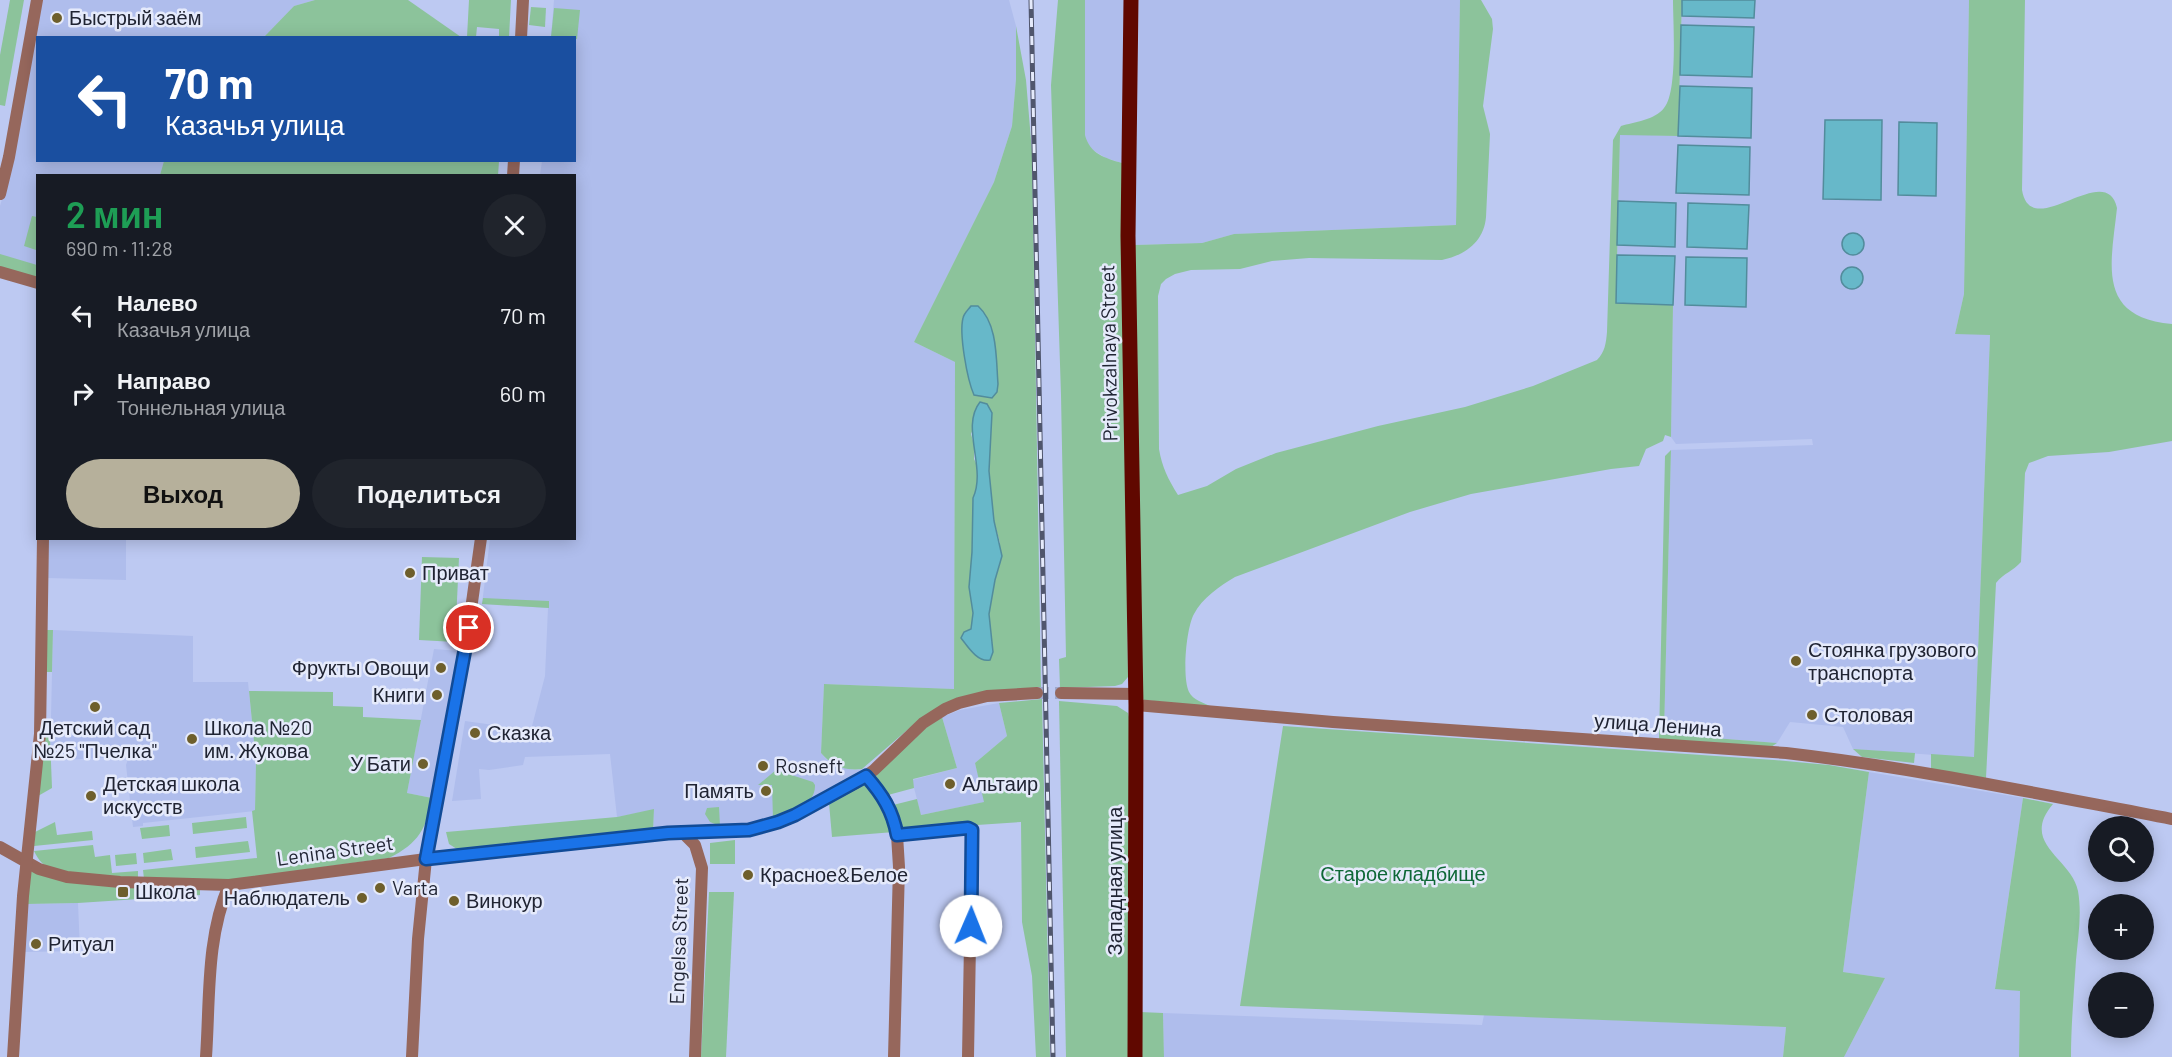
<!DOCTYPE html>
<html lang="ru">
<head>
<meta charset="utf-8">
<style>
	:root { --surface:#171b24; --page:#20242c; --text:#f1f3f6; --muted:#9ea1a6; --accent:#b6b09b }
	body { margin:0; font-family:Barlow,sans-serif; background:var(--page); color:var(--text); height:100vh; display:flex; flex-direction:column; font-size:22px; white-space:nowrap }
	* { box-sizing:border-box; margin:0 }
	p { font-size:20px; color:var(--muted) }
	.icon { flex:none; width:33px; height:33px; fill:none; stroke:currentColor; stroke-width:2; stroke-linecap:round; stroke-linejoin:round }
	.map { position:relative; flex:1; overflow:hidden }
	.panel { position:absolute; left:36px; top:174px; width:540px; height:366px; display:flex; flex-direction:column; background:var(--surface); border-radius:0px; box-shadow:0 3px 15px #0003 }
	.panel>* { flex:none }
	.guide { position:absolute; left:36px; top:36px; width:540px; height:126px; border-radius:0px; box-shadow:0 3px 15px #0003; background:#1a4fa0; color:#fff; overflow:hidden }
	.controls { position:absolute; left:2088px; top:816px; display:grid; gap:12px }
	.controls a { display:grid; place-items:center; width:66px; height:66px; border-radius:50%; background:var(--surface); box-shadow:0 3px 15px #0003; font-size:30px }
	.pin { position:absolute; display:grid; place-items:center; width:51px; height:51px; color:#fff; margin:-26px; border:3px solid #fff; border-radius:50%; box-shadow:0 2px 6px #0007 }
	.me { position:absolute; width:66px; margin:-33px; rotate:1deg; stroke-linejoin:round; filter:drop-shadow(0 0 4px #0008) }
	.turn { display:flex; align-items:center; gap:21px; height:126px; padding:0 30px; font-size:27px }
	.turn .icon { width:78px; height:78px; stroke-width:2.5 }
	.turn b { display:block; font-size:42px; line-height:51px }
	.round { display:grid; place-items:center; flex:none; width:63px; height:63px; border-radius:32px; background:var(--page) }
	.overview { display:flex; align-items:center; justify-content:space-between; height:102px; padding:0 30px }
	h1 { font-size:36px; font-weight:600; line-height:45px; color:#1e9e55 }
	.action { display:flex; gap:12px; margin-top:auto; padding:12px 30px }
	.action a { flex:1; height:69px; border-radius:36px; background:var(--accent); color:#111; font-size:24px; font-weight:600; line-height:69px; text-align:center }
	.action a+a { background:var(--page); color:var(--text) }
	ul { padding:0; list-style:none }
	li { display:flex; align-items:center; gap:18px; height:78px; padding:0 30px }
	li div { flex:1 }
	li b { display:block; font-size:22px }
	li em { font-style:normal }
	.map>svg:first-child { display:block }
	.built { fill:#afbdec }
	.green { fill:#8cc39b; fill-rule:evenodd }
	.water { fill:#67b8c9; stroke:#528c9c; stroke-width:1.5 }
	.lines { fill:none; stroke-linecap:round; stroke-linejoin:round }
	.minor-tunnel { stroke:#9ea8cc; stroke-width:12; stroke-dasharray:12 6; stroke-linecap:butt }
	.minor { stroke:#96675c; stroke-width:12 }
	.major { stroke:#600800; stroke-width:15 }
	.rail-casing { stroke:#50566d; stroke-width:5 }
	.rail { stroke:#e5eafb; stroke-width:3; stroke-dasharray:9; stroke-linecap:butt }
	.route-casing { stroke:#114b97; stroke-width:15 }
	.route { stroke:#1a73e8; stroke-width:10 }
	.poi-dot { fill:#6e5f2c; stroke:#e5eafb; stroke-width:2 }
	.labels { text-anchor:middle; stroke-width:5; stroke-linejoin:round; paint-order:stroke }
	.poi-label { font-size:20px; fill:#202433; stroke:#e5eafb; text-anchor:start }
	.street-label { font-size:20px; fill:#202433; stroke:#e5eafb }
	.park-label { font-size:20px; fill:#0e6837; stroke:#e5eafb }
</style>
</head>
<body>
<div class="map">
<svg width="2172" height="1057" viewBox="0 0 2172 1057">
	<rect width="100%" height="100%" fill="#bdc9f2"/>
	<g class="built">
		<path d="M40,0H315L294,6L264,37L38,38V160L164,161L160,175L38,176L37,278L0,267V206L7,182Z"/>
		<path d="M554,0H1009L1016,26V79L1012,126L994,182L914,342L955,362L954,689L824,684L821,753L828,761L839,767L855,770L862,769L822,795L773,819L742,827L653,832L654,810L617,817L610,754L525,757L523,765L489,770L479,769L481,799L452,801L465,721L531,730L545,676L548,608L482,604L490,539L574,538V176L540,175L542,161L574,160V38L551,37Z"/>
		<path d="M1085,0H1124L1122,163L1106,158L1093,150L1087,144L1085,135Z"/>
		<path d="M1139,0H1460L1456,225L1234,234L1202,243L1135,245Z"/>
		<path d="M1682,0H1969L1964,294L1955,334H1990L1974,758L1853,749L1843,727L1790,722L1777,743L1664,734L1671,450L1813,445L1812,439L1676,444L1671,437L1673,305L1616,303L1620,134L1678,136Z"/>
		<path d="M47,539H126V580L47,578Z"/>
		<path d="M53,630L193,636V682H248L256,762L255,811L143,823V826L133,827L126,765L129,756L50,761Z"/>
		<path d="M434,649L459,651L432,798L407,793Z"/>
		<path d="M999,703L1007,736L975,763L985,802L921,815L912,780L957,768L942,717L960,710Z"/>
		<path d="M1869,772L2023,798L1995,988L2020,991L2019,1057H1844L1885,978L1843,972Z"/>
		<path d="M78,903L80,951L23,952L26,904Z"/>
		<path d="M1163,1013L1482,1025L1484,1015L1786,1027L1783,1057H1164Z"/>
	</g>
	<g class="green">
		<path d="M10,0H24L5,106L0,105V55Z"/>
		<path d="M315,0H408L461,37H264L294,6Z"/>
		<path d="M469,0H511L509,37H499V29L477,27L476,37H467Z"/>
		<path d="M1058,0H1085V135C1090,154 1105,158 1122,163L1128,677L1122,684L1115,686L1060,688L1059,659L1066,657L1061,395L1051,85Z"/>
		<path d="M1460,0H1481L1492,19L1493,29L1483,106L1490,134L1486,217C1484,241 1466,255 1442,260L1309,258L1272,261L1240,269L1191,270L1175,274L1166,279L1161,284L1158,296L1159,449C1162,467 1168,479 1178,495L1207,486L1236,469L1276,453L1378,426L1465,407L1533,386L1597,360C1605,352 1606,343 1607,332L1613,140L1621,126C1634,122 1655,120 1664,108C1678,92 1673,23 1673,0H1682L1678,136L1620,135L1616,303L1673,305L1671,437L1665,435L1663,441L1646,449L1639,466L1611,469L1471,494L1410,512L1235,577C1220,586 1202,598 1194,614C1186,628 1182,678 1189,692C1193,700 1204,703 1212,707L1144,700L1142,697L1135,245L1202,243L1234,234L1456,225Z"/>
		<path d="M1969,0H2025L2022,190C2031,244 2106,158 2117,208C2111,264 2096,317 2172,324V441L2109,452L2048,456L2029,463L2025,473L2021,562C2013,571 2004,573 1996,583L1986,778L1931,769V754L1974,757L1990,335L1955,334L1964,294Z"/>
		<path d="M531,7L546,8L545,27L529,25Z"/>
		<path d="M554,8L580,10L577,39L551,37Z"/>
		<path d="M1016,26L1026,80L1032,152L1041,688L1000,690L940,706L920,719L862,769C845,771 832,766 821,753L824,684L954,689L955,362L914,342L994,182L1012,126L1016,79ZM971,306H978C990,317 992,330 995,346L966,311ZM983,402L992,413L989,471L994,521L1000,543V564L995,580L989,614L993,652L971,649L964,643V632L971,629L973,613L969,587L972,552L973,498L977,490L978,467L974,459V444L971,434Z"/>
		<path d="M164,161V160L499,161L498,176L160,175Z"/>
		<path d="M32,216L37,217L36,250L24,246Z"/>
		<path d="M0,254L37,265V278L0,267Z"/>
		<path d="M1671,450L1664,734L1777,743L1771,747L1659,740L1665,456Z"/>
		<path d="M422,557L459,558L455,642L419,640Z"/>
		<path d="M483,598L549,601V608L482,604Z"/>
		<path d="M46,630H53L52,672H45Z"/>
		<path d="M249,691L333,692V706L363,707V717L421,720L407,793L432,798C426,829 419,843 389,858L230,880L144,879L143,870L257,858L252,811L255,810L256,762Z"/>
		<path d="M1042,699L1050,1057H1036L1032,976L1022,922L1021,822L977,825L970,823L900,831L893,805L917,799L921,815L984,802L975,763L1007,736L999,703Z"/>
		<path d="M1059,701L1117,706L1128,713L1130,721L1128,1057H1066Z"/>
		<path d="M942,717L957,768L913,779L914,788L888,795L875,775L921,731Z"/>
		<path d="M1283,726L1774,760L1829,765L1869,772L1843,972L1885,978L1844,1057H1783L1786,1027L1240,1006Z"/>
		<path d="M44,737H50L52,788L38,796Z"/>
		<path d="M1853,749L1915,753L1914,763L1862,757Z"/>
		<path d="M776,770L813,782L815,785C816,806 789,812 773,819L772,785H758Z"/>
		<path d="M866,782L879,795L894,832L832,837L829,803Z"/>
		<path d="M2023,798L2053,804C2019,844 2072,858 2078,891C2082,914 2078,937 2076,960C2074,992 2071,1025 2071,1057H2019L2020,991L1995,989Z"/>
		<path d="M719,807L720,826L710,822L705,814L707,808Z"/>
		<path d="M654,809L653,832L460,851L449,844L446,832L617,817Z"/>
		<path d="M246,817L247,828L193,834L192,823Z"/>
		<path d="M55,822L57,835L92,831L93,840L34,846L35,832Z"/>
		<path d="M169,825L170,836L142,839L140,828Z"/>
		<path d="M735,840V864H710V843Z"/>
		<path d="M248,841L250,852L196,858L195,847Z"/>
		<path d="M93,845L95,857L110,855L112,873L138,871V879C116,878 59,878 42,863C39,860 36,855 34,851Z"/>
		<path d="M171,849L173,860L144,863L143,853Z"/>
		<path d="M136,853L137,864L116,866L115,855Z"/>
		<path d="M30,869L200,889V895L78,903L26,904Z"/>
		<path d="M709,892H734L726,1057H701Z"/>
		<path d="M1140,1012L1163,1013L1164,1057H1140Z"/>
	</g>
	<g class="water">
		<path d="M1682,0H1755L1754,18L1682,16Z"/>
		<path d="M1681,25L1754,27L1752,77L1680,75Z"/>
		<path d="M1680,86L1752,88L1751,138L1678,136Z"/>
		<path d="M1825,120H1882L1881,200L1823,199Z"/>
		<path d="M1899,122L1937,123L1936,196L1898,195Z"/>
		<path d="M1678,145L1750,147L1749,195L1676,193Z"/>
		<path d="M1618,201L1676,203L1675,247L1617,245Z"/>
		<path d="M1688,203L1749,205L1747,249L1687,247Z"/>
		<circle cx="1853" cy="244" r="11"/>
		<path d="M1617,255L1675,256L1673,305L1616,303Z"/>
		<path d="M1686,257L1747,258L1746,307L1685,305Z"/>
		<circle cx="1852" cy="278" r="11"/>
		<path d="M971,306H978C998,324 996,359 998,384L997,392L992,398L974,395C967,379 959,334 963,318C964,313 968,310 971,306Z"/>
		<path d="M980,402L987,404L992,413L989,471L994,521L1002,556L995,580L989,614L993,652L990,660C978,663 968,647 961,638L964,632L971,629L973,613L969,587L972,552L973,498C987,468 960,427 980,402Z"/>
	</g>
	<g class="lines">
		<path class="minor-tunnel" d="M1037,693H1061"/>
		<g class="minor">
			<path d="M521,38L523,0"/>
			<path d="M513,176L514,160"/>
			<path d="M0,194L9,157L37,0"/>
			<path d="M0,272L38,283"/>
			<path d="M1061,693L1136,694"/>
			<path d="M1136,705L1333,722L1786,753C1916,768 2044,795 2172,819"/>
			<path d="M866,776L884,797L892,815L897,835L899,867L894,1057"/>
			<path d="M683,833L695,845L702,868L695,1057"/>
			<path d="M897,835L968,828L972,830L968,1057"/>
			<path d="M0,847L39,869L67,877L120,882L229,885L426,859L603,840L668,833L749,830L778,822L795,815L856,783L874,770L923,723L945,709L959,703L987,696L1037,693"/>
			<path d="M13,1057L23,896L40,734L43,538"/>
			<path d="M206,1057C210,1000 206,938 229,885"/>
			<path d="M412,1057L418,939L426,859L466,645L481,538"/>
		</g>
		<path class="major" d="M1131,0L1128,236L1136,705L1135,1057"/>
		<defs>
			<path id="rail" d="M1031,0L1053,1057"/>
		</defs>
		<use href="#rail" class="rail-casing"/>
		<use href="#rail" class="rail"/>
	</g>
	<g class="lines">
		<defs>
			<path id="route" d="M469,628L426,859L668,833L749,830L778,822L795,815L866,776C882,794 893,811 897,835L968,828L972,830L971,926"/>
		</defs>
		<use href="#route" class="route-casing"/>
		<use href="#route" class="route"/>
	</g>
	<g class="poi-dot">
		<circle cx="57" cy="18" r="6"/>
		<circle cx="410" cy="573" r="6"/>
		<circle cx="1796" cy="661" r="6"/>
		<circle cx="441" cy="668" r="6"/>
		<circle cx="437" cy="695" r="6"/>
		<circle cx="95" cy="707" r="6"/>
		<circle cx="1812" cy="715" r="6"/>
		<circle cx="475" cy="733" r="6"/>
		<circle cx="192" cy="739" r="6"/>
		<circle cx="423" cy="764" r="6"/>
		<circle cx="763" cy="766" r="6"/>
		<circle cx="950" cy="784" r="6"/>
		<circle cx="766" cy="791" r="6"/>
		<circle cx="91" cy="796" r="6"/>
		<circle cx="748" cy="875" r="6"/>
		<circle cx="380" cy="888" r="6"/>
		<rect x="117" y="886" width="12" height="12" rx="3"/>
		<circle cx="362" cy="898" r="6"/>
		<circle cx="454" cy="901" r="6"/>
		<circle cx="36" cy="944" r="6"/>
	</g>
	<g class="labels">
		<g class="poi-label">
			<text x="69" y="25">Быстрый заём</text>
			<text x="422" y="580">Приват</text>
			<text x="1808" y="657">Стоянка грузового<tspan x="1808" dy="23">транспорта</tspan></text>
			<text x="429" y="675" text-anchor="end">Фрукты Овощи</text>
			<text x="425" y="702" text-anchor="end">Книги</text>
			<text x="1824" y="722">Столовая</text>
			<text x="95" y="735" text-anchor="middle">Детский сад<tspan x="95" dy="23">№25 "Пчелка"</tspan></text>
			<text x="204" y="735">Школа №20<tspan x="204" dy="23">им. Жукова</tspan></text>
			<text x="487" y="740">Сказка</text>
			<text x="411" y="771" text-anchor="end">У Бати</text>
			<text x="775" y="773">Rosneft</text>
			<text x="103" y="791">Детская школа<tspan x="103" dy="23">искусств</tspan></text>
			<text x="962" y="791">Альтаир</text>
			<text x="754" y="798" text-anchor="end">Память</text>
			<text x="760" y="882">Красное&amp;Белое</text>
			<text x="392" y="895">Varta</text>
			<text x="135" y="899">Школа</text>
			<text x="350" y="905" text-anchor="end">Наблюдатель</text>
			<text x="466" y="908">Винокур</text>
			<text x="48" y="951">Ритуал</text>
		</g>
		<g class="street-label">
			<text transform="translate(1109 353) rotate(-91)" y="7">Privokzalnaya Street</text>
			<text transform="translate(1658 725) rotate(4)" y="7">улица Ленина</text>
			<text transform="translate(335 851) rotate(-8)" y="7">Lenina Street</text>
			<text transform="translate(1115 881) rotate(-90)" y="7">Западная улица</text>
			<text transform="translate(679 941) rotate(-88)" y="7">Engelsa Street</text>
		</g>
		<g class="park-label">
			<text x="1403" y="881">Старое кладбище</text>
		</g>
	</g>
</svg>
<div class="controls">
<a><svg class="icon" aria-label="search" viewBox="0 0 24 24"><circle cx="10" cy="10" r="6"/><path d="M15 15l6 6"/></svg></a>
<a>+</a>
<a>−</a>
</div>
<div class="pin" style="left:469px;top:628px;background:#d93025"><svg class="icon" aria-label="arrive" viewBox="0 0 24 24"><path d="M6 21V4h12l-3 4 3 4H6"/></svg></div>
<svg class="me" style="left:971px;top:926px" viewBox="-20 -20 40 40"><circle r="19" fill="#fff"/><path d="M0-13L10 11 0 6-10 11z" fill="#1a73e8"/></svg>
<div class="guide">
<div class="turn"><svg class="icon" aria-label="left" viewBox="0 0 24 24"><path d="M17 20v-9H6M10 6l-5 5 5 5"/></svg><div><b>70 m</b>Казачья улица</div></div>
</div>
<section class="panel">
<div class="overview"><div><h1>2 мин</h1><p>690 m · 11:28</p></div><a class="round"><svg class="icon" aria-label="close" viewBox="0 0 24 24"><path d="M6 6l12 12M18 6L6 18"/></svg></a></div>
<ul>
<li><svg class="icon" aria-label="left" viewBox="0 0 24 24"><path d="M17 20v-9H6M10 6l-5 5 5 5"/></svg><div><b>Налево</b><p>Казачья улица</p></div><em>70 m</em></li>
<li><svg class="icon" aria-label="right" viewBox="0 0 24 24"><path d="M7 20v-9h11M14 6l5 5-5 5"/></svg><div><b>Направо</b><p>Тоннельная улица</p></div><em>60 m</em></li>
</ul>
<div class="action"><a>Выход</a><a>Поделиться</a></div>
</section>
</div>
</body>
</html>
